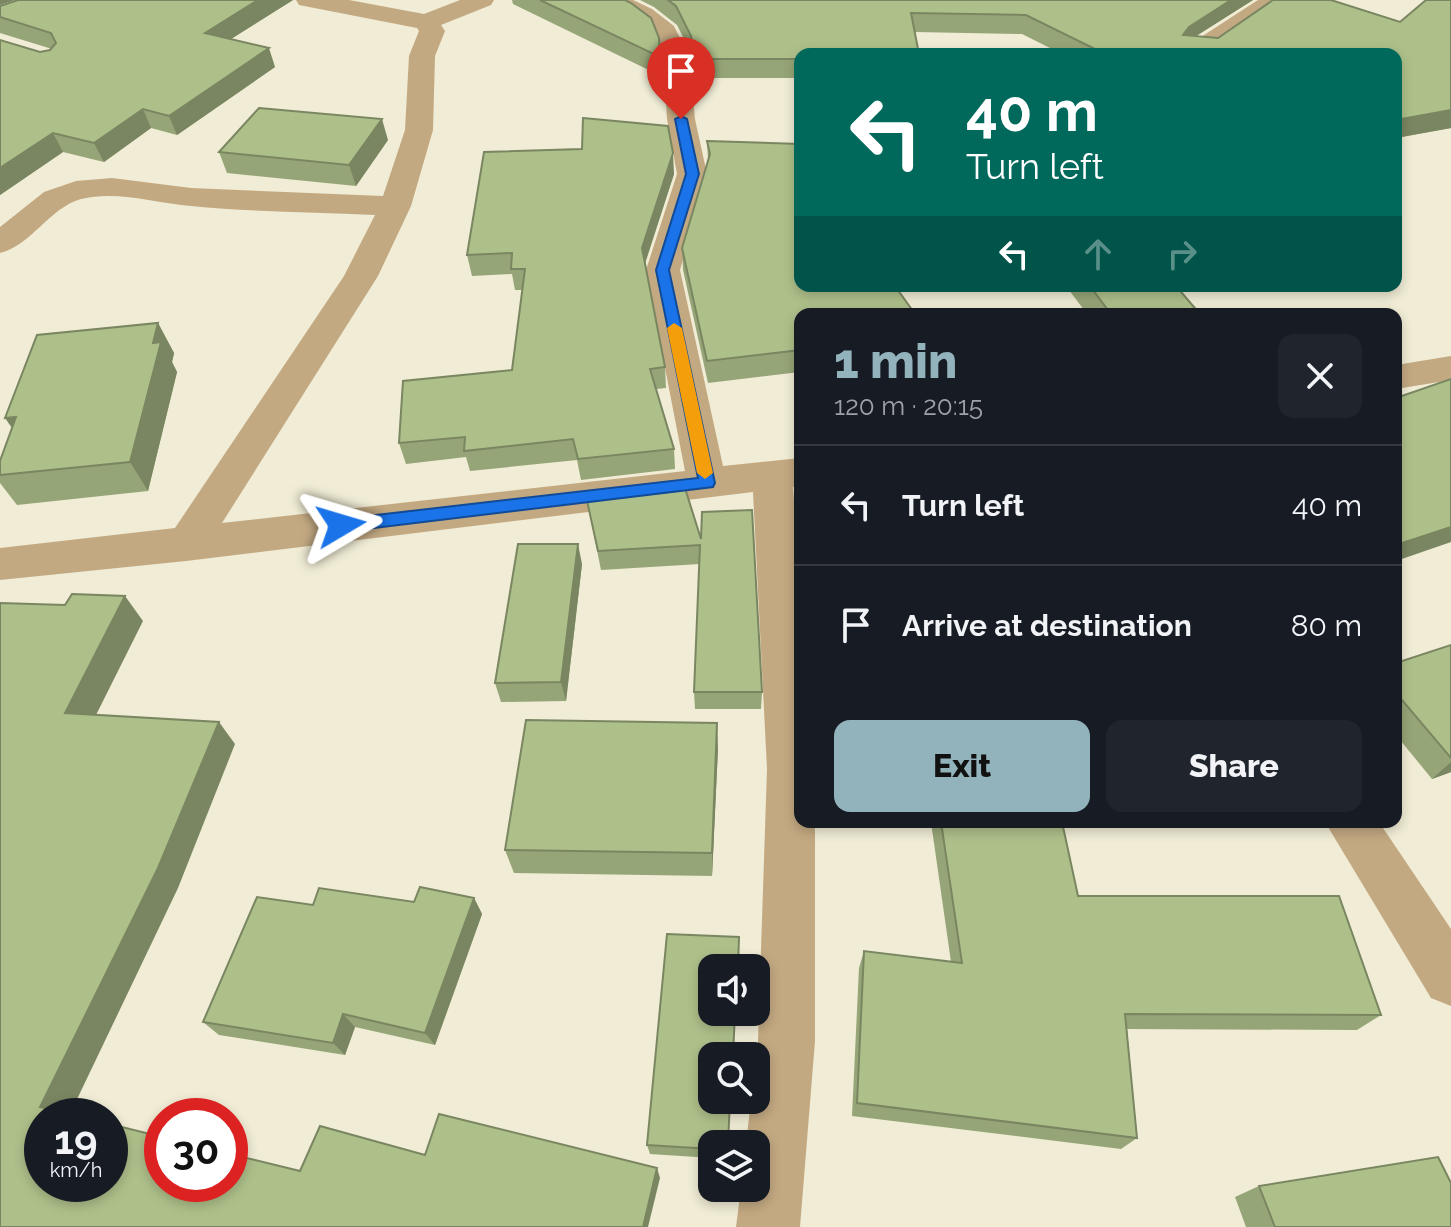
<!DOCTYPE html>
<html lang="en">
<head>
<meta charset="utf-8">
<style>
	:root { --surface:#171b24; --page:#20242c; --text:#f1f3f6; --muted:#9ea1a6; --line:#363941; --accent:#92b3bb }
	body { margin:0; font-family:Raleway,sans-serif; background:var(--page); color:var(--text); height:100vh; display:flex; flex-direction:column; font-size:30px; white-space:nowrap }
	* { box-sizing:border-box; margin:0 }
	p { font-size:26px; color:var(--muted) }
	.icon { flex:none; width:44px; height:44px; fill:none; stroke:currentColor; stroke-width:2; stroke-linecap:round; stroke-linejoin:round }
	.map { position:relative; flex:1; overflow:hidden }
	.drawer { position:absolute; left:794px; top:308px; width:608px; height:520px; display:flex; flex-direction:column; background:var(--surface); border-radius:16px; box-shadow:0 4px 12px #0003 }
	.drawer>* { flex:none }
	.hud { position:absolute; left:794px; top:48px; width:608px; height:244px; border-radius:16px; box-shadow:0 4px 12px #0003; background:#00695c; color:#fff; overflow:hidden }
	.buttons { position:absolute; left:698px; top:954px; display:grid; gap:16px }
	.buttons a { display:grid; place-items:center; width:72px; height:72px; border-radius:16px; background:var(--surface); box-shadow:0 4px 12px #0003; font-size:40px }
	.speed { position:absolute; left:24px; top:1098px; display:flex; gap:16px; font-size:40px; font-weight:700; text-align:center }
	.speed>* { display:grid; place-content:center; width:104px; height:104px; border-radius:50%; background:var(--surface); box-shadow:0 4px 12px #0003; line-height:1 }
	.speed small { font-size:20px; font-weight:400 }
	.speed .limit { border:12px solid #d22; background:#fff; color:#111 }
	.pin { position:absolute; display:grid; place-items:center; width:68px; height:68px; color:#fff; margin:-82px -34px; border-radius:50% 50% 50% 0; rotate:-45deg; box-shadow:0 0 8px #0007 }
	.pin .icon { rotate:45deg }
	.me { position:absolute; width:88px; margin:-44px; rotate:83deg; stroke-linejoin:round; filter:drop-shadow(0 0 6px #0008) }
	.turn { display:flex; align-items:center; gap:28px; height:168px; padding:0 40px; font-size:36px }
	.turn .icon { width:104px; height:104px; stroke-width:2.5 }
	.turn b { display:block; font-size:56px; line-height:68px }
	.lanes { display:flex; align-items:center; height:76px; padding:0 40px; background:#0003; justify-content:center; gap:40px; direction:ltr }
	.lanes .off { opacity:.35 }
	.round { display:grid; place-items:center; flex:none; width:84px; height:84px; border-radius:16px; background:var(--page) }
	.head { display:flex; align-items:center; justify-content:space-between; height:136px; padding:0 40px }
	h1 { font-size:48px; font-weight:800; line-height:60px; color:var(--accent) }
	.button { display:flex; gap:16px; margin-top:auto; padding:16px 40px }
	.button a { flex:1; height:92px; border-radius:16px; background:var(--accent); color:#111; font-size:32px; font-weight:800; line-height:92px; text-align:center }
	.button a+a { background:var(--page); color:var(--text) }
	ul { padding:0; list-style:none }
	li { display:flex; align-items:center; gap:24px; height:120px; padding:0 40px; border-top:2px solid var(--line) }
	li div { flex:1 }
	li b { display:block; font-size:30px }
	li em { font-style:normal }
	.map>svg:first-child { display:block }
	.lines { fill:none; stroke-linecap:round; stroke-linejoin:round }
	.minor { fill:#c3a982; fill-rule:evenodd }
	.wall { fill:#96a577 }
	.shaded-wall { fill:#7a8661 }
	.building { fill:#aec08a; stroke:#7a8661; stroke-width:2 }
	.route { fill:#1a73e8; stroke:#114b97; stroke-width:2 }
	.slow { fill:#f59e0b }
</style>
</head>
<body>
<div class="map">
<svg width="1451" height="1227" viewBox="0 0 1451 1227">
	<rect width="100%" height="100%" fill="#f0ecd5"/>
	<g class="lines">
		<g class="minor">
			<path d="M296,0H349L424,14L460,0H494L491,5L441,25L445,31L435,56L433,130L411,206L378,276L222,523L685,471L646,270L677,174L667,119L663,56L654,35L634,19L604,5L601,0H633L652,9L674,26L689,56L695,119L707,174L680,270L723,466L800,458V486L793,487L800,577V822H815V1041L800,1227H736L741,1188H756V1144H746L751,1100H756L767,769L753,492L186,561L0,580V548L175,528L344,276L375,215C314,212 252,212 191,206C156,203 116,190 81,199C49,208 32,245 0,253V227L44,192L76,181L112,178L191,188L383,196L405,130L409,56L419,31L417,28L299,5Z"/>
			<path d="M1258,0H1287L1211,54H1180L1184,48Z"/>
			<path d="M1451,356V380L1396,389V365Z"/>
			<path d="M1325,822H1379L1451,929V1006L1431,998Z"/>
		</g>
	</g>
	<g class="wall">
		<path d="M18,0H293L231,39L275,67L177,135L151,128L104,162L63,152L0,195V40L40,52L50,50L52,49L0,33V6Z"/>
		<path d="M512,0H625L659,38L661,76L513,4Z"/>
		<path d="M640,0H1253L1196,36L1218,38L1400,22L1451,0V128L1396,138V54H1062L1022,34L915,32L800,54V78H695L692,55L677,25L654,7Z"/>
		<path d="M388,140L356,186L227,173L219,152Z"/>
		<path d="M707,141L800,314V372L708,383L683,270L682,248L708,160Z"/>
		<path d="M674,174L645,264L665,367L666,388L656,389L674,449L675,469L581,480L577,460L470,471L466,457L406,464L399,443L512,370L522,290H515L512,274L472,276L467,255Z"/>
		<path d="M1066,286H1176L1200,314H1087Z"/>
		<path d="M158,323L174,353L172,362L177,372L148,491L17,505L0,483V461Z"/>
		<path d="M586,496L701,539L762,692L761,709H695L694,692L700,564L601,570Z"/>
		<path d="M582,564L566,701L501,702L495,683Z"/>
		<path d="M1451,645V772L1432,779L1396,735V663Z"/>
		<path d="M718,748L712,876L514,873L505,850Z"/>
		<path d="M931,822H1062L1078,896L1381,1015L1357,1030L1127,1029L1137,1138L1121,1149L852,1116L859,968L864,951L951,962Z"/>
		<path d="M474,898L482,914L435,1045L355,1027L345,1055L219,1035L203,1022L313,905L414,902Z"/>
		<path d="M712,1144V1158L650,1154L647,1145Z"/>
		<path d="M1259,1186L1451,1227H1246L1235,1197Z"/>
	</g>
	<g class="shaded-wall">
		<path d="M0,0H15L0,5Z"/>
		<path d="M258,0H293L212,51L205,33Z"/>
		<path d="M1231,0H1253L1182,45L1183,35L1189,27Z"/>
		<path d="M269,48L275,67L177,135L169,116Z"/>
		<path d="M143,109L151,128L104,162L94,143Z"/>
		<path d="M1451,110V128L1396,138V120Z"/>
		<path d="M382,119L388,140L356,186L349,165Z"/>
		<path d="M53,133L63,152L0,195V168Z"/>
		<path d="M673,153L674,174L643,269L642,248Z"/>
		<path d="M158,323L174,353L172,362L177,372L148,491L130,462Z"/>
		<path d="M16,417L26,448L5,418Z"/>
		<path d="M1451,527V542L1396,561V545Z"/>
		<path d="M578,544L582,564L566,701L561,682Z"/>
		<path d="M125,596L143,621L86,735L65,713Z"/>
		<path d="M219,722L235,744L178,888L69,1116L40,1107Z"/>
		<path d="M717,723L718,748L712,876V853Z"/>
		<path d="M1451,762V772L1432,779Z"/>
		<path d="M474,898L482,914L435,1045L425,1033Z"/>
		<path d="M343,1014L355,1027L345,1055L333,1043Z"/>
		<path d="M657,1168L660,1178L648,1227H643Z"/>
	</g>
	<g class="building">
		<path d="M18,0H258L205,33L269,48L169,116L143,109L94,143L53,133L0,168V40L40,52L50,50L56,43L51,33L0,17V6Z"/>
		<path d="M540,0H625L631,3L651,18L659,38L660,57Z"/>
		<path d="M668,0H1231L1189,27L1183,35L1218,38L1273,0H1331L1400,22L1426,0H1451V110L1396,120V54H1105L1026,15L911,13L919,54H800V59H694L691,36L676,6Z"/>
		<path d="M259,108L382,119L349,165L219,152Z"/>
		<path d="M583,118L668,126L673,153L642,248L665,367L650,369L674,449L578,459L573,439L464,451L465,437L399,443L403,381L512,370L525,269H511L512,253L467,255L484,152L582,149Z"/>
		<path d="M707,141L800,144V286H895L915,314H800V350L707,361L682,248L710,154Z"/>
		<path d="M1090,286H1176L1200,314H1111Z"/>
		<path d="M158,323L153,343L161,342L130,462L0,475V461L16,417L5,418L37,335Z"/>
		<path d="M1451,379V527L1396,545V398Z"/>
		<path d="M684,485L701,539L702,512L752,510L762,692H694L700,545L598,551L586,496Z"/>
		<path d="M518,544H578L561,682L495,683Z"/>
		<path d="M72,594L125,596L65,713L219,722L158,868L40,1107L78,1116H42V1184H110V1124L162,1137V1184H230V1154L300,1171L320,1126L425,1155L439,1114L657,1168L643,1227H0V603L65,605Z"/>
		<path d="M1451,645V758L1396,693V663Z"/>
		<path d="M526,720L717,723L712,853L505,850Z"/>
		<path d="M941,822H1062L1078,896H1339L1381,1015L1125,1014L1137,1138L857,1103L864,951L962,963Z"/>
		<path d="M420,887L474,898L425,1033L343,1014L333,1043L203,1022L257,897L313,905L319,888L414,902Z"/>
		<path d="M667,934L739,937L738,968H712V1012H735L733,1056H712V1100H730L728,1144H712V1149L647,1145Z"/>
		<path d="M1438,1157L1451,1183V1227H1275L1259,1186Z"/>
	</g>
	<path class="route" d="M681,116L687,119L699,174L669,270L715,483L713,487L341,532L335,530L332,525L335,521L341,519L698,478L656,270L686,174L675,119Z"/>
	<path class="slow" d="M674,323L682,328L713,473L705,479L697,473L667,328Z"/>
</svg>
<div class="buttons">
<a><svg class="icon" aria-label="sound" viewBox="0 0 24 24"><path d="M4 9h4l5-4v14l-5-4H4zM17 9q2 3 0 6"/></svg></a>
<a><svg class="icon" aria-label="search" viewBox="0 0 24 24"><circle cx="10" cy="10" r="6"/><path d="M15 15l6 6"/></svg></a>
<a><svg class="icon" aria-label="layers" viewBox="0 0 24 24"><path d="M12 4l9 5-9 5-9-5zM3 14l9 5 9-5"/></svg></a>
</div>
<div class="speed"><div>19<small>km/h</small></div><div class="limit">30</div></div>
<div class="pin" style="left:681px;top:119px;background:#d93025"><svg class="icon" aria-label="arrive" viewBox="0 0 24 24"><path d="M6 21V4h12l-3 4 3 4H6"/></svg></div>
<svg class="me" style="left:341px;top:525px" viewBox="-20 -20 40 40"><path d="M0-17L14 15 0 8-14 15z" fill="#1a73e8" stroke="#fff" stroke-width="4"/></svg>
<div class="hud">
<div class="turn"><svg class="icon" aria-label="left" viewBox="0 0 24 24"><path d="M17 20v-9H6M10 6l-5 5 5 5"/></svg><div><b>40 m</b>Turn left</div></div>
<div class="lanes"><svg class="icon" aria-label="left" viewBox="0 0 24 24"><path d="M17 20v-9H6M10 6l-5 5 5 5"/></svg><svg class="icon off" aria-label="ahead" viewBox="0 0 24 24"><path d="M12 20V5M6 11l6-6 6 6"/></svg><svg class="icon off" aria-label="right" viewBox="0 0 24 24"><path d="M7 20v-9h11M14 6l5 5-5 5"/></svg></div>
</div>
<section class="drawer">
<div class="head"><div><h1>1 min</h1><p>120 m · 20:15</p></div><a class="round"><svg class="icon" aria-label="close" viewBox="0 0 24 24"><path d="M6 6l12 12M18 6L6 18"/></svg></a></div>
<ul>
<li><svg class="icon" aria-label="left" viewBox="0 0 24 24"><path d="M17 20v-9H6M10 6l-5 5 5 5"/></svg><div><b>Turn left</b></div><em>40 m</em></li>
<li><svg class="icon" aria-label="arrive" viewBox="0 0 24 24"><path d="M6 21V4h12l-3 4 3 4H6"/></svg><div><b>Arrive at destination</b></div><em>80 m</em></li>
</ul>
<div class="button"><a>Exit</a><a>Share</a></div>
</section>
</div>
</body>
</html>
